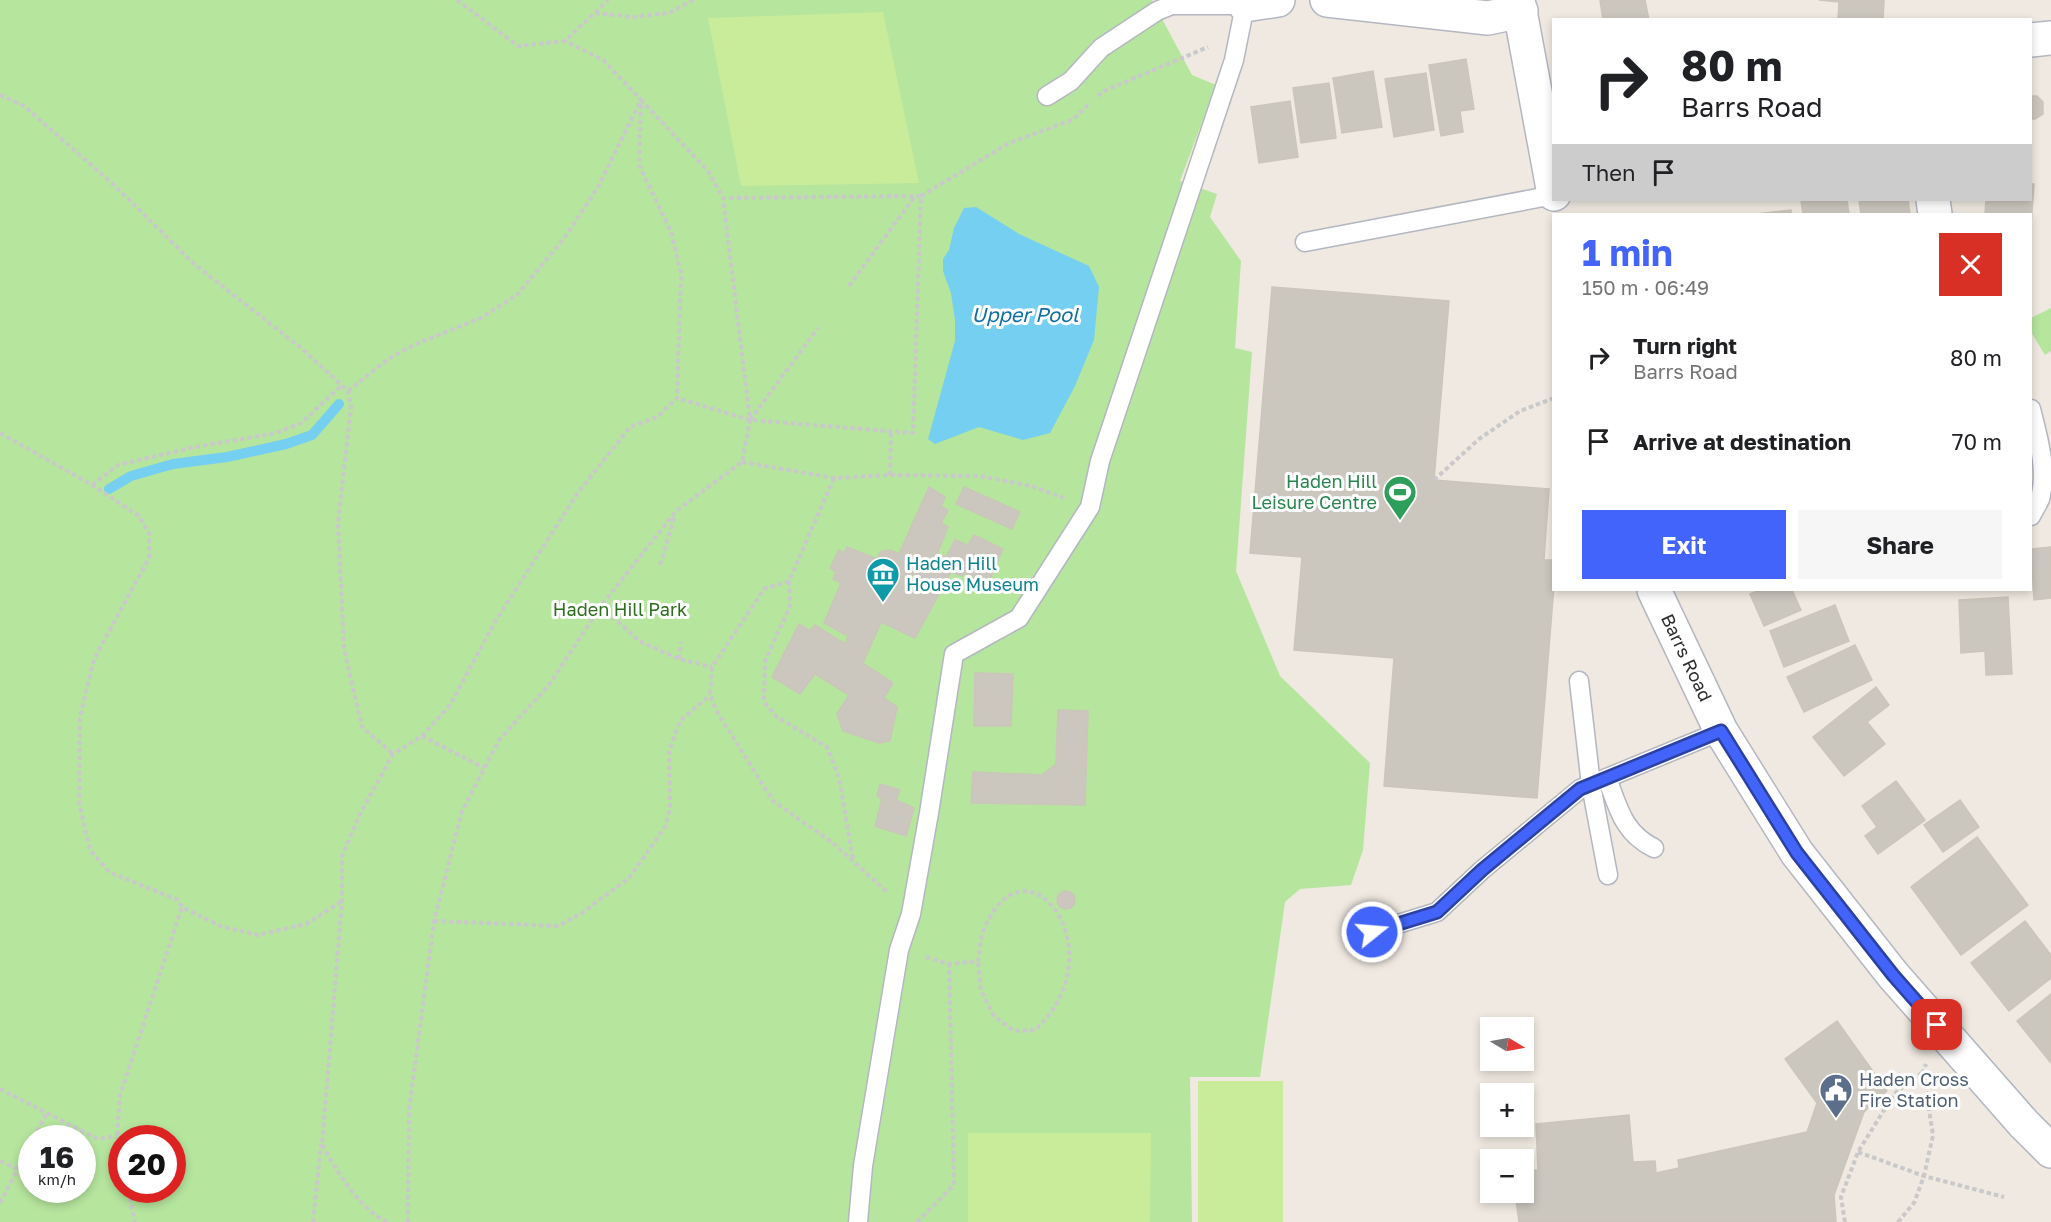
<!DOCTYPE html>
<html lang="en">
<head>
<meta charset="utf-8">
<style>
	:root { --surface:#fff; --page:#f6f6f6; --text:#202124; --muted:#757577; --accent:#4264fb }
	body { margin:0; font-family:"Golos Text",sans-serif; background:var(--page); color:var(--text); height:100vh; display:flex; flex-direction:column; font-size:22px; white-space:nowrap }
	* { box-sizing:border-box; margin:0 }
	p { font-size:20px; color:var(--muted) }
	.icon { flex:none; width:33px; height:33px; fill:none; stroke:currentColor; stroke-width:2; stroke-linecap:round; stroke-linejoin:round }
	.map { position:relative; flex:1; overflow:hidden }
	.side { position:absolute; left:1552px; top:213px; width:480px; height:378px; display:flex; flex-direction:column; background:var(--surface); border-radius:0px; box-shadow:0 3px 9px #0003 }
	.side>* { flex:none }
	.hud { position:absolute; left:1552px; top:18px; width:480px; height:183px; border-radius:0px; box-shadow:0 3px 9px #0003; background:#fff; color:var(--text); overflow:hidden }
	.needle { width:39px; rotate:100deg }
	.tools { position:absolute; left:1480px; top:1017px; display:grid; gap:12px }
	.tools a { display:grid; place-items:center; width:54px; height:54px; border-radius:0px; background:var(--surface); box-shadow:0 3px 9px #0003; font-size:30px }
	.speed { position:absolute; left:18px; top:1125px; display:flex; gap:12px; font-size:30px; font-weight:700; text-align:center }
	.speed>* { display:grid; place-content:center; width:78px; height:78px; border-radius:50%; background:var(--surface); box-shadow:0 3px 9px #0003; line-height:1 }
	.speed small { font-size:15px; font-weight:400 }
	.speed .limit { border:9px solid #d22; background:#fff; color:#111 }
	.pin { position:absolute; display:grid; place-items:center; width:51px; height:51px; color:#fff; margin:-26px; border-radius:12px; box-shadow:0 3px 9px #0006 }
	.me { position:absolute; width:66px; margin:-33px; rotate:73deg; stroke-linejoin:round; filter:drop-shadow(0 0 4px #0008) }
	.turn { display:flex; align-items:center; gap:21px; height:126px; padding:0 30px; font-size:27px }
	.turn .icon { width:78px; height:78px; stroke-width:2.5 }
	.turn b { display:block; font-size:42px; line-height:51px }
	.then { display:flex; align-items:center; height:57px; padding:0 30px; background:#0003; gap:12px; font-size:22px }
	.round { display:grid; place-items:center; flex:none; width:63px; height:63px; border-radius:0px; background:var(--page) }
	.overview { display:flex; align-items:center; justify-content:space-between; height:102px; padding:0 30px }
	h1 { font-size:36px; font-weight:700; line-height:45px; color:var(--accent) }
	.cta { display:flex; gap:12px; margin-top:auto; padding:12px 30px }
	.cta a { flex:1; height:69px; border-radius:0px; background:var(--accent); color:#fff; font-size:24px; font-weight:700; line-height:69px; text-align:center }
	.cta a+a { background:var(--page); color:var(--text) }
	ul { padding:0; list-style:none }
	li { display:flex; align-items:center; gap:18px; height:84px; padding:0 30px }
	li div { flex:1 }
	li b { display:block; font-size:22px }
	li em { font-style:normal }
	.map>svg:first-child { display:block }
	.green { fill:#b6e59e; fill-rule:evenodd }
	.pitch { fill:#c9ec9a }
	.water { fill:#75cff0 }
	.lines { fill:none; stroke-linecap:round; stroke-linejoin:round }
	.stream { stroke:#75cff0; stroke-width:10 }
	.building { fill:#cbc7bf; stroke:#cbc5ba; stroke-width:1.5 }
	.service-casing { stroke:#b4b7c1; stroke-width:21 }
	.minor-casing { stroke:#b4b7c1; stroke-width:36 }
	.tertiary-casing { stroke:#b4b7c1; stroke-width:36 }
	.path { stroke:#c9c9c9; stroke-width:4; stroke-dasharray:4.5 3; stroke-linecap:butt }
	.service { stroke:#fff; stroke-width:18 }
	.minor { stroke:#fff; stroke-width:33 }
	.tertiary { stroke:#fff; stroke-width:33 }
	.route-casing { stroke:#2b41a3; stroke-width:15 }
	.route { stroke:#4264fb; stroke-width:10 }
	.labels { text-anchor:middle; stroke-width:6; stroke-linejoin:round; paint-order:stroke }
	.leisure-label { font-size:18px; fill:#27864d; stroke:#fff; text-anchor:end }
	.culture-label { font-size:18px; fill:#0d838f; stroke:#fff; text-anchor:start }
	.park-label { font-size:18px; fill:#2c6e1b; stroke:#fff }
	.street-label { font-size:18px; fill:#2e2e2e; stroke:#fff }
	.service-label { font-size:18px; fill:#4e5e75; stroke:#fff; text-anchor:start }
	.water-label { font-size:20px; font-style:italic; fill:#0d6fa3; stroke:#fff }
</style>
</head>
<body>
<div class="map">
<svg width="2051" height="1222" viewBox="0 0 2051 1222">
	<rect width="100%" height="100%" fill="#efe9e1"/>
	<g class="green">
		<path d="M0,0H1152L1192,75L1216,85L1180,181L1217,194L1210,217L1241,261L1235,348L1252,352L1236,571L1280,676L1370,763L1363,850L1351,885L1300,889L1285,902L1260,1077H1190L1192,1222H0ZM32,1138H82V1190H32ZM122,1138H172V1190H122Z"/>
		<path d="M2051,308V351L2045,355L2031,332V318Z"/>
	</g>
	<g class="pitch">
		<path d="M883,12L919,183L741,186L708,18Z"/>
		<rect x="1198" y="1081" width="85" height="141"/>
		<path d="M968,1133H1151L1150,1222H968Z"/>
	</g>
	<path class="water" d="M976,207L1019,234L1089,266L1099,287L1094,340L1075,386L1050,433L1023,440L979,427L935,444L928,439L955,341V320L951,293L943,271V259L949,250L954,228L964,208Z"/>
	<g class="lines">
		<path class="stream" d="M109,489L131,476L173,464L227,457L286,444L312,435L339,404"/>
	</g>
	<g class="building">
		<path d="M1600,0H1645L1649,20H1603Z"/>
		<path d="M1819,0H1884L1883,20H1838L1839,2Z"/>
		<path d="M1466,59L1474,109L1460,111L1463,132L1441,136L1429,65Z"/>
		<path d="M1373,71L1382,127L1342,133L1333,78Z"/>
		<path d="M1426,73L1434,130L1394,137L1385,79Z"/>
		<path d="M1329,83L1336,138L1301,143L1293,88Z"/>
		<path d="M2031,96H2037L2043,102V114L2035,119H2031Z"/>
		<path d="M1290,101L1298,157L1259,163L1251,107Z"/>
		<path d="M2031,184H2034L2031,225V214H1985L1986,200H2031Z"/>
		<path d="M1801,200H1847L1849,214H1803Z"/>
		<path d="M1859,200H1908L1910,214H1861Z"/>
		<path d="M1791,210V214H1756Z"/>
		<path d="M1272,287L1449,301L1434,480L1549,489L1544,560H1554V585L1537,798L1384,786L1394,658L1294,650L1302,557L1250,553Z"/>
		<path d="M929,487L945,497L941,506L948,510L941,523L948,527L937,554L946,557L955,540L968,545L974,535L1003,549L988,584L964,573L962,576L951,572L915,638L881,622L863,663L893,683L884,698L897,707L890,741L879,743L843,731L837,714L849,695L815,674L800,694L772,677L799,624L810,631L815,625L845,644L848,636L824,623L841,583L833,579L836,572L830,568L839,550L844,553L847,547L877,559L880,552L890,550L899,554Z"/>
		<path d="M964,487L1020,512L1012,529L956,504Z"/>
		<path d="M2051,547V598L2034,600L2031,549Z"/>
		<path d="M1760,590H1792L1801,610L1764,626L1750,594Z"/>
		<path d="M2008,597L2012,674L1986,675L1985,651L1961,653L1959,600Z"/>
		<path d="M1835,605L1849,641L1784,667L1770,631Z"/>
		<path d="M1855,645L1872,680L1804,712L1787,677Z"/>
		<path d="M975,673L1013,674L1011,726H974Z"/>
		<path d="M1876,687L1889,705L1867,722L1885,744L1844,776L1813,737Z"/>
		<path d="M1058,710L1088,711L1085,805L971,803L973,772L1042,775L1056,764Z"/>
		<path d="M1896,781L1925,820L1878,854L1865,836L1877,827L1862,806Z"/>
		<path d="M880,784L900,790L896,800L914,808L906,836L875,826L882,799L877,796Z"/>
		<path d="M1960,800L1979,827L1943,852L1924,825Z"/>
		<path d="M1977,837L2028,905L1961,955L1911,887Z"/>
		<circle cx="1066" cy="900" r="9"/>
		<path d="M2025,921L2051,955V978L2009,1011L1971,963Z"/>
		<path d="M2051,994V1063L2017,1021Z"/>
		<path d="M1837,1021L1887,1091L1864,1112L1834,1195L1836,1222H1519L1515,1192H1524V1171L1538,1170L1536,1124L1629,1115L1633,1162L1655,1161L1656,1173L1679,1168L1678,1160L1807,1132L1817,1103L1785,1059Z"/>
	</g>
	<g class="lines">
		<defs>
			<g id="service">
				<path d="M1047,96L1071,81L1101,48L1157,11L1172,5H1245"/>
				<path d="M1305,242L1554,195"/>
				<path d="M2031,409C2038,437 2048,470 2040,499C2038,504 2034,510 2031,516"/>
				<path d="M1579,681L1591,785L1608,875"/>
				<path d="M1607,778C1618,807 1623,833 1654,848"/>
				<path d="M1372,932L1437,912L1482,870L1580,789L1721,731"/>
				<path d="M858,1222L863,1166L899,950L911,914L929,813L954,654L1019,618L1090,507L1100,461L1234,60L1245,5"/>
			</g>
			<g id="minor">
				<path d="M1327,0L1488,18L1521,11"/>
				<path d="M1245,5L1278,0"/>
				<path d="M2031,40L2051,38"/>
				<path d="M1933,200L1935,214"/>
			</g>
			<g id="tertiary">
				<path d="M1518,0L1554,194"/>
				<path id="s1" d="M1654,590L1721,731L1797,853L1893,975L2024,1124L2051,1151"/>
			</g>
		</defs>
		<use href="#service" class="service-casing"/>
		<use href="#minor" class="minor-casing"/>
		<use href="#tertiary" class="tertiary-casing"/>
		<g class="path">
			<path d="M457,0L518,46L565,41L608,0"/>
			<path d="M595,13L633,17L669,13L693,0"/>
			<path d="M0,95L24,106L115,186L193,263L301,348L348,391L351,407L338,523L344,649L362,727L393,754"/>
			<path d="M1098,96L1104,91L1208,47"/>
			<path d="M921,196L1009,143L1072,120L1088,105"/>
			<path d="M849,286L915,196"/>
			<path d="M348,391L388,359L416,344L481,318L517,295L565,237L598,187L641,100L708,171L723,198L921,196L913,433L750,420L677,398"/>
			<path d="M750,420L818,328"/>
			<path d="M0,433L92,485L139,516L149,533V558L94,659L80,717L79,803L90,850L109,872L178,900L182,907L220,926L258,935L306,924L342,901"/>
			<path d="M742,462L834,478L890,475L980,476L1031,486L1064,498"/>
			<path d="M890,475L891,432"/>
			<path d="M834,478L789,581L790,606L765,661L764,702L777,717L827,747L839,778L853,859"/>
			<path d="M1434,480L1479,439L1520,411L1554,398"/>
			<path d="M92,485L118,465L195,447L276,433L301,423L342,385"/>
			<path d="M660,565L675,515"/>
			<path d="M789,581L764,589L712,667L710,695L716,710L773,801L833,843L888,893"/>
			<path d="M601,606L639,641L679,659L712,667"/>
			<path d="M679,659L681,642"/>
			<path d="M422,736L450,705L496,620L577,494L630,427L657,417L677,398L681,273L671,232L639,165L641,100L603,60L565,41"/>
			<path d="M434,921L558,926L582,913L629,878L665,827L670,808L669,751L680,721L710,695"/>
			<path d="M926,957L949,964L978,961C980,951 980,938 984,929C1027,828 1119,953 1035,1030L1014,1031L994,1016L981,991L978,961"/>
			<path d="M0,1089L98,1139L117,1136"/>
			<path d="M33,1138L47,1113"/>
			<path d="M1858,1152L1924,1176L2004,1197"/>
			<path d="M122,1157L117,1136L120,1095L182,907"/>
			<path d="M0,1161L17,1169"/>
			<path d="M128,1190L135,1222"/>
			<path d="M0,1203L32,1142"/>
			<path d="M313,1222L321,1144"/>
			<path d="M387,1222C359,1209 336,1170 322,1144L342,901V856L360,814L393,754L422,736L484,768"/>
			<path d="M408,1222L409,1110L434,921L462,811L499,740L548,686L601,606L676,511L742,462L750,420L723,198"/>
			<path d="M917,1222L954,1185L949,964"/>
			<path d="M1845,1222L1841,1197L1858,1152L1894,1094L1923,1072"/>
			<path d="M1898,1222L1914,1203L1924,1176L1933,1135L1923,1072L1926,1064"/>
		</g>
		<use href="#service" class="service"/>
		<use href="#minor" class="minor"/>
		<use href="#tertiary" class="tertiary"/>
	</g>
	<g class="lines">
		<defs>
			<path id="route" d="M1372,932L1437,912L1482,870L1580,789L1721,731L1797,853L1893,975L1937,1025"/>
		</defs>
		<use href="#route" class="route-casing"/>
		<use href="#route" class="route"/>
	</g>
	<defs>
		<symbol id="stadium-pin" viewBox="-11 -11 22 30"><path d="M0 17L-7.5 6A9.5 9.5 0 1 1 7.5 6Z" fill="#2e9e5b" stroke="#fff"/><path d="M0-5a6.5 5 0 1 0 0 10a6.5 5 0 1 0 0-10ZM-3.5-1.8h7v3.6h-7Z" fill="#fff"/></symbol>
		<symbol id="museum-pin" viewBox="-11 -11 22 30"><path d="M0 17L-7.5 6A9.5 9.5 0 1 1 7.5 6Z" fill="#0f9aa8" stroke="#fff"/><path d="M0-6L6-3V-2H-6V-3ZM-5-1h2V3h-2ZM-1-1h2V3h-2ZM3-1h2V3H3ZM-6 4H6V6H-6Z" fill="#fff"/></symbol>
		<symbol id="civic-pin" viewBox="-11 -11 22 30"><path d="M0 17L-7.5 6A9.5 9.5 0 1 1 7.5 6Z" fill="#5c6f8a" stroke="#fff"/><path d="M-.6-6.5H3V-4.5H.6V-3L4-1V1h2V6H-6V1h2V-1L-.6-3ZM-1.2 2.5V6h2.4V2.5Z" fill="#fff"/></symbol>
	</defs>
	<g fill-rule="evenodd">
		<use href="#stadium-pin" x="1381" y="473" width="38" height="52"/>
		<use href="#museum-pin" x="864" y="555" width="38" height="52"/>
		<use href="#civic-pin" x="1817" y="1071" width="38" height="52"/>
	</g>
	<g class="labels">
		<g class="leisure-label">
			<text x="1377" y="488">Haden Hill<tspan x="1377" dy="21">Leisure Centre</tspan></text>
		</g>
		<g class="culture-label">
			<text x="906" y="570">Haden Hill<tspan x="906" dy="21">House Museum</tspan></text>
		</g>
		<g class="park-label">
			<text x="620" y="616">Haden Hill Park</text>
		</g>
		<g class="street-label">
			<text dy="6" stroke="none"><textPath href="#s1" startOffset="75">Barrs Road</textPath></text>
		</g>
		<g class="service-label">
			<text x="1859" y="1086">Haden Cross<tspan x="1859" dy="21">Fire Station</tspan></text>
		</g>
		<g class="water-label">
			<text x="1025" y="322">Upper Pool</text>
		</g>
	</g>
</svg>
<div class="tools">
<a><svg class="needle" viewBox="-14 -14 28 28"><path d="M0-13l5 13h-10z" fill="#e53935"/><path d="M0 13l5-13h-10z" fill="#757577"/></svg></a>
<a>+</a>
<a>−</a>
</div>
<div class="speed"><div>16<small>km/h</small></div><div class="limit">20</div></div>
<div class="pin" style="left:1937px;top:1025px;background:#d93025"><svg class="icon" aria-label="arrive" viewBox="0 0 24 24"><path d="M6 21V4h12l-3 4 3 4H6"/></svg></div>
<svg class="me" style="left:1372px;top:932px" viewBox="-20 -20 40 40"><circle r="17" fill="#4264fb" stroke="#fff" stroke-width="3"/><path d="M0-11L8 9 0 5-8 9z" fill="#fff"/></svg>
<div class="hud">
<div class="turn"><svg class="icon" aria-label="right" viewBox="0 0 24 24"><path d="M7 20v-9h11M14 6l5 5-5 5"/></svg><div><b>80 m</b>Barrs Road</div></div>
<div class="then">Then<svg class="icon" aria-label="arrive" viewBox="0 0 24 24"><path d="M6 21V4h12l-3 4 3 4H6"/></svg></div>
</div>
<section class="side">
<div class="overview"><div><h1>1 min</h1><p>150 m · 06:49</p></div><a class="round" style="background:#d93025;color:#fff"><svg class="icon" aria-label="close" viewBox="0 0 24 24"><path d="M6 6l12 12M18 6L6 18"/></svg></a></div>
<ul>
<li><svg class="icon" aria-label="right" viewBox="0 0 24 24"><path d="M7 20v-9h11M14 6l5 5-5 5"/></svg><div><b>Turn right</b><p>Barrs Road</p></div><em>80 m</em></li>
<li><svg class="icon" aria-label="arrive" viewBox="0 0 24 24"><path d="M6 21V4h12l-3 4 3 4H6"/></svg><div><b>Arrive at destination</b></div><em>70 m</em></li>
</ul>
<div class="cta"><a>Exit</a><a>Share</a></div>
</section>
</div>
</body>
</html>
